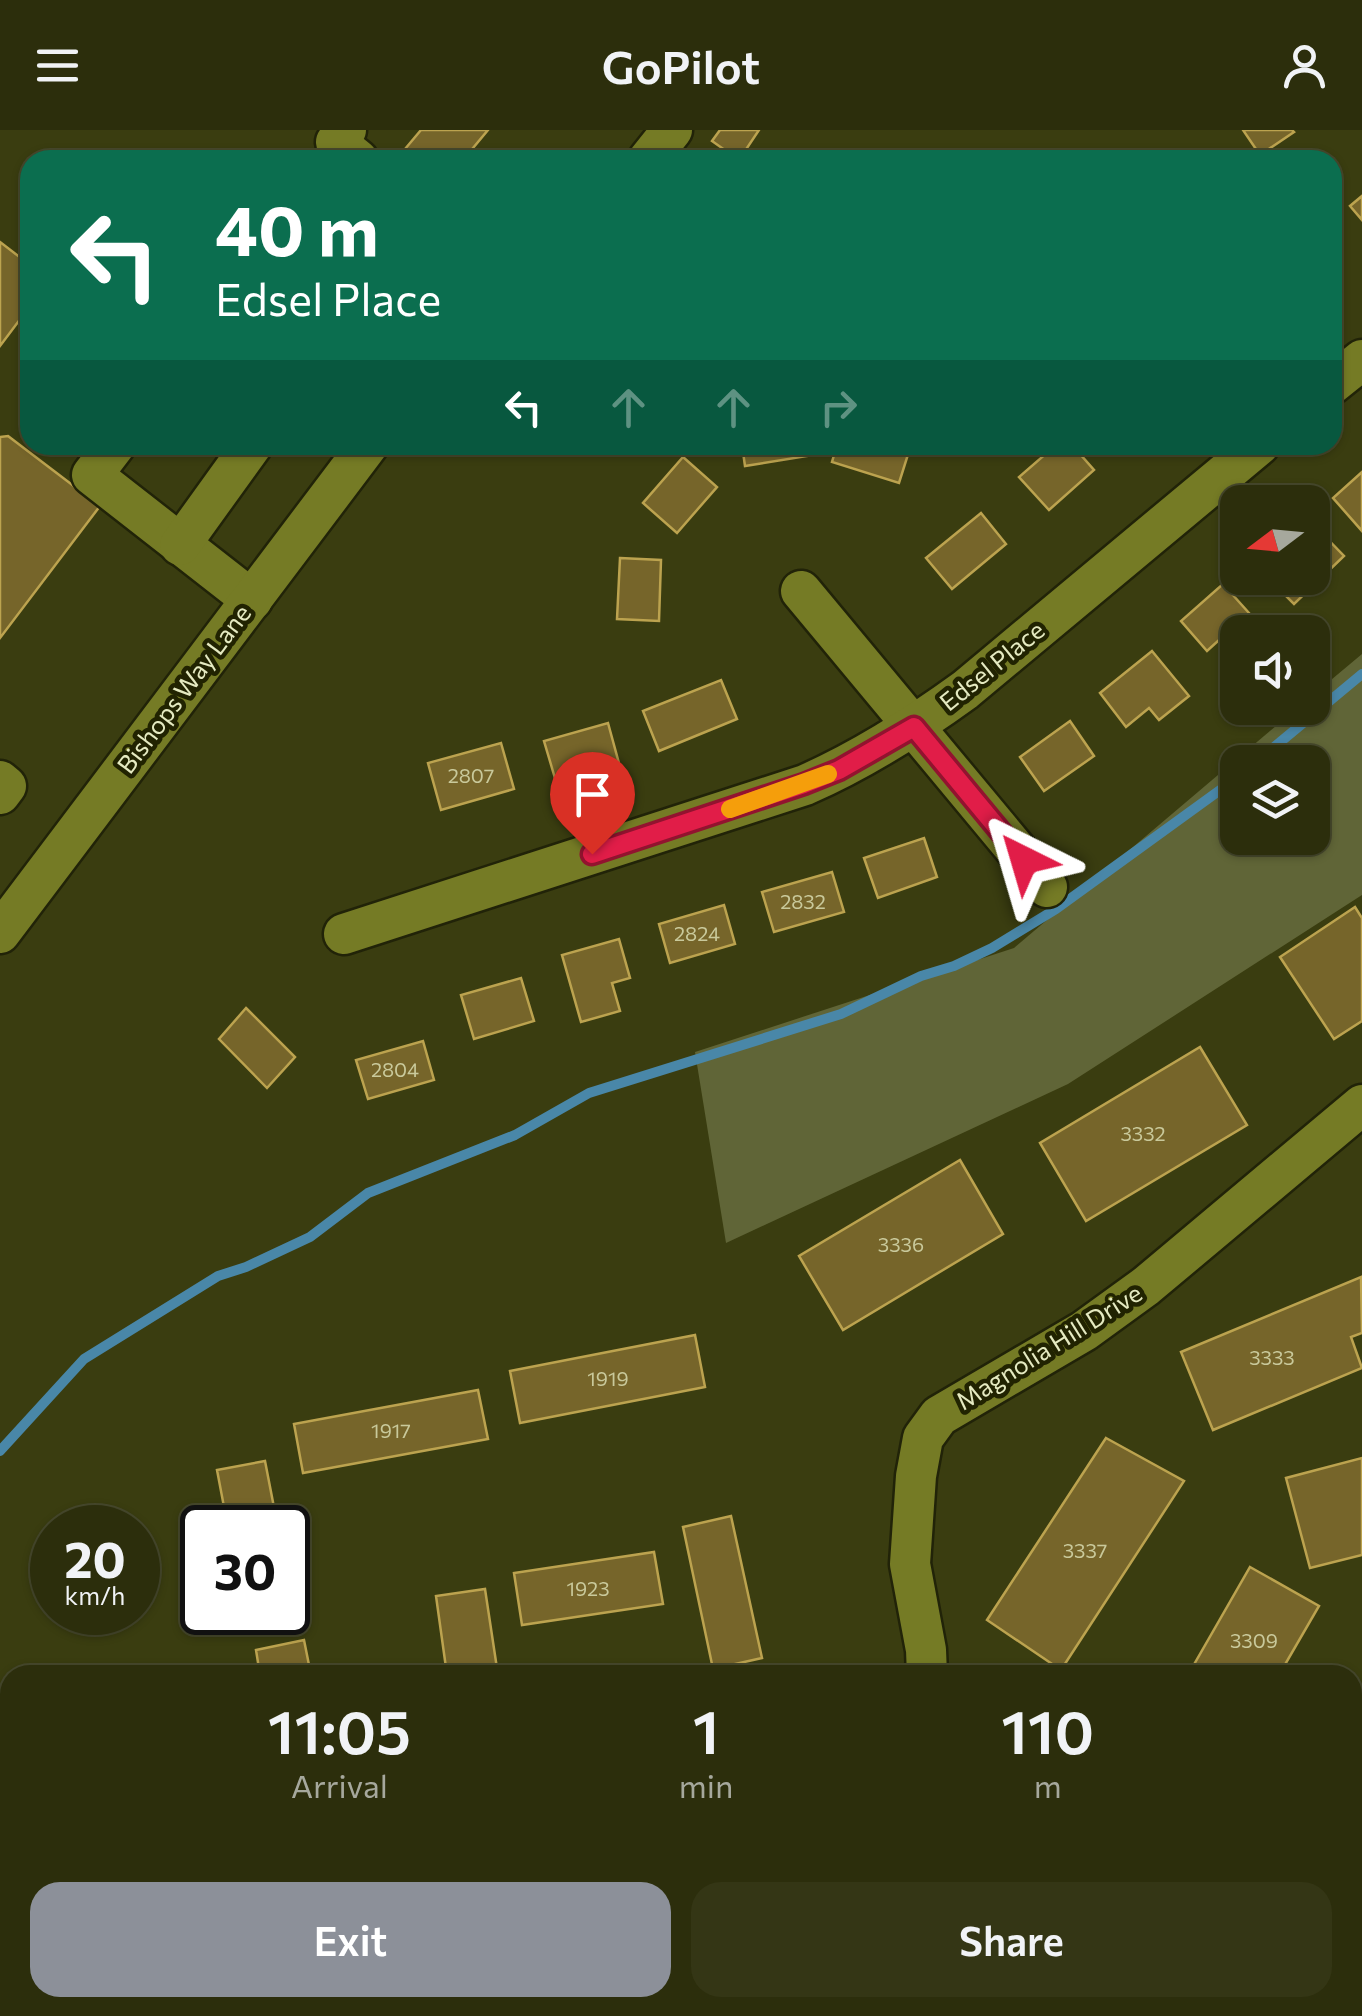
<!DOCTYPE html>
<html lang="en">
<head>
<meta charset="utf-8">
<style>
	:root { --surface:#2c2e0c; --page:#343615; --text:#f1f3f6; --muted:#a6a89d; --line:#484a2d; --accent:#8c9099 }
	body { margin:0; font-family:Commissioner,sans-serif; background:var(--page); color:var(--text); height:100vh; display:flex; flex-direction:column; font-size:38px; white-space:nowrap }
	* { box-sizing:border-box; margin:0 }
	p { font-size:32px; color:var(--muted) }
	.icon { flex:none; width:55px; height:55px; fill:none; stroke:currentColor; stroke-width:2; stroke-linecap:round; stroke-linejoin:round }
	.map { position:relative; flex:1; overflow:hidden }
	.panel { position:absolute; left:0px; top:1535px; width:1362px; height:352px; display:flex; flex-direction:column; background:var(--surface); border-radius:30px 30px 0 0; box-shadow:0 2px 8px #0004,0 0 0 2px var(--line) }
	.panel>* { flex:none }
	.hud { position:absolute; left:20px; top:20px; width:1322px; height:305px; border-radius:30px; box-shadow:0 2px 8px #0004,0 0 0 2px var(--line); background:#0b6e4f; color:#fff; overflow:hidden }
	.needle { width:65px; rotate:254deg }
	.controls { position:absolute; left:1220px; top:355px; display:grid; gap:20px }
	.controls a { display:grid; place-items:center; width:110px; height:110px; border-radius:20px; background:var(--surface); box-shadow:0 2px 8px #0004,0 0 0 2px var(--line); font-size:50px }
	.speed { position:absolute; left:30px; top:1375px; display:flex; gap:20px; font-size:50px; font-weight:700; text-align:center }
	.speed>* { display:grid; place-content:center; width:130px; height:130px; border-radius:50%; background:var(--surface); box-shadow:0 2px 8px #0004,0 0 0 2px var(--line); line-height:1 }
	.speed small { font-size:25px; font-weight:400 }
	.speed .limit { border:5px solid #111; border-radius:15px; background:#fff; color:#111 }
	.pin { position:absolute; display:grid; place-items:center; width:85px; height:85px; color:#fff; margin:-102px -42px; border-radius:50% 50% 50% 0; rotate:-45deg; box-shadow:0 0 10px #0007 }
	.pin .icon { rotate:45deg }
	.me { position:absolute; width:110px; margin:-55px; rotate:320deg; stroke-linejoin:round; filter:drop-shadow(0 0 8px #0008) }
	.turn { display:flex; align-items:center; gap:35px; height:210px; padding:0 30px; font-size:45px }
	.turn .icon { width:130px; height:130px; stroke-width:2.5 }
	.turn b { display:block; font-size:70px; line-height:85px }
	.lanes { display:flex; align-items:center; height:95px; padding:0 30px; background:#0003; justify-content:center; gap:50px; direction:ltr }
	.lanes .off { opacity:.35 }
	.eta { display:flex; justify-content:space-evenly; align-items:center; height:170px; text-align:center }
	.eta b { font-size:60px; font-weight:600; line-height:70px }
	.cta { display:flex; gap:20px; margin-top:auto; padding:20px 30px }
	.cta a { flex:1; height:115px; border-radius:30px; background:var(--accent); color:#fff; font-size:40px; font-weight:600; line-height:115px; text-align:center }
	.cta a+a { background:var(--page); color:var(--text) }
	header { display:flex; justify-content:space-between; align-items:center; height:130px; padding:0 30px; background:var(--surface); font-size:45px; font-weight:600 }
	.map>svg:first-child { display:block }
	.green { fill:#606537; fill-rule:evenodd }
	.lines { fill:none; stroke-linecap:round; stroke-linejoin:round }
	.stream { stroke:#4987a8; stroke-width:10 }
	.building { fill:#76652a; stroke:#bca34f; stroke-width:2.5 }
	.minor-casing { stroke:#212308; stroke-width:45 }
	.minor { stroke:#757b25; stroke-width:40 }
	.route-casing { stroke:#92132f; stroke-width:25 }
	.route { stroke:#e11d48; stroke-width:18 }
	.slow { stroke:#f59e0b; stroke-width:18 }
	.labels { text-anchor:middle; stroke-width:9; stroke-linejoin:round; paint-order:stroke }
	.number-label { font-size:20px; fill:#c9c99b }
	.street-label { font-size:25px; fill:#e5eac1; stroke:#212301 }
</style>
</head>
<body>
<header><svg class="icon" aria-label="menu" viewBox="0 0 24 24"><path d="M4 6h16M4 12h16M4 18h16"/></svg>GoPilot<svg class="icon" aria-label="person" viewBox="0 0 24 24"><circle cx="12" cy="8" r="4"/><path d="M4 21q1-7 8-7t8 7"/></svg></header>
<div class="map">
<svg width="1362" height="1886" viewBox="0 0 1362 1886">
	<rect width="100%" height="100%" fill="#3a3d10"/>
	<path class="green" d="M1362,524V765L1068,954L726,1113L695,922L1014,818L1297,578H1312L1313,565ZM1238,632H1312V708H1238Z"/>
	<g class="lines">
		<g class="stream">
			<path d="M1256,632L1362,544"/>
			<path d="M0,1321L84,1229L218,1146L246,1137L310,1107L368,1063L515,1005L589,963L841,884L921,846L954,836L992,818L1056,779L1238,647"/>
			<path d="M0,1750L6,1762L10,1789"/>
			<path d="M29,1878L30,1886"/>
		</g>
	</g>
	<g class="building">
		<path d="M421,0H488L463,30H418L405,19Z"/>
		<path d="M720,0H759L739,30L712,11Z"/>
		<path d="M1243,0H1292L1294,2L1260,25Z"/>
		<path d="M522,21L562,30H520Z"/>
		<path d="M1362,66V90L1350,76Z"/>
		<path d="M0,112L30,135V176L0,216Z"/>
		<path d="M8,306L100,376L0,508V307Z"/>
		<path d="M742,315H806L807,326L745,336Z"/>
		<path d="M837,315H911L899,353L832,332Z"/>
		<path d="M1056,315H1072L1094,340L1049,380L1019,347Z"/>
		<path d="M683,327L717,357L677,403L643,373Z"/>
		<path d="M1362,342V401L1333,368Z"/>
		<path d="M981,383L1006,414L952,459L926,428Z"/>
		<path d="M1312,393L1344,426L1294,474L1268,448H1312Z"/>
		<path d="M620,428L661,430L659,491L617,489Z"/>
		<path d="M1223,454L1266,502H1238L1237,529L1219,510L1207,521L1181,491Z"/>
		<path d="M1152,521L1189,566L1159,590L1149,578L1126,597L1100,563Z"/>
		<path d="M721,550L737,589L659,621L643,581Z"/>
		<path d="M1070,591L1094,626L1044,661L1020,627Z"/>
		<path d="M608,593L620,637L557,655L544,611Z"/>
		<path d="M501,613L514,659L441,680L428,633Z"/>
		<path d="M924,708L937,747L878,768L864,728Z"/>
		<path d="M832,742L844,782L774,802L762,762Z"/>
		<path d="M724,775L735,814L670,833L659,794Z"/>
		<path d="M1355,777L1362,788V891L1334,909L1280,827Z"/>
		<path d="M619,809L630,848L612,853L620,881L581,892L562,825Z"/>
		<path d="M521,848L534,891L474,909L461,865Z"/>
		<path d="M246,878L295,927L267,958L219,909Z"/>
		<path d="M423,911L434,950L368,969L356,930Z"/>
		<path d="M1200,917L1247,995L1086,1091L1040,1013Z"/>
		<path d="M960,1030L1003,1104L843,1200L799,1126Z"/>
		<path d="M1361,1147L1362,1203L1351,1207L1362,1238L1213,1300L1181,1222Z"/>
		<path d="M695,1205L705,1257L520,1293L510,1241Z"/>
		<path d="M478,1260L488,1309L303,1343L294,1294Z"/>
		<path d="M1106,1308L1184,1351L1061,1540L987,1490Z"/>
		<path d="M1362,1328V1425L1310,1438L1286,1348Z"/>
		<path d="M265,1331L278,1398H228L217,1340Z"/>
		<path d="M731,1386L762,1528L713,1539L683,1397Z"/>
		<path d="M654,1422L663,1474L522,1495L514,1443Z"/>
		<path d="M1250,1437L1319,1476L1279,1545H1188Z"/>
		<path d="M485,1459L498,1545H447L436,1466Z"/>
		<path d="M304,1510L311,1545H260L256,1520Z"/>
		<path d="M565,1878H616L617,1886H567Z"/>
		<path d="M760,1878H816L817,1886H761Z"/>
	</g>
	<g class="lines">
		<defs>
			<g id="minor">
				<path d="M346,0L336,12L358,30"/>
				<path d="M648,30L672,0"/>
				<path d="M1332,254L1362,230"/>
				<path d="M115,315L92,345L252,470"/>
				<path d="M180,415L252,315"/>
				<path d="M801,461L1047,757"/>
				<path d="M0,651L6,656L0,664"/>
				<path d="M0,803L368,315"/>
				<path d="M344,804L805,655C862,630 914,597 965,560L1259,315"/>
				<path d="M927,1545L926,1520L910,1434L916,1346L923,1308L939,1286L1084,1201L1146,1156L1362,975"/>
				<path d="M1352,1775L1362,1793"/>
				<path d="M990,1878L1014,1886"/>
				<path d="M1197,1886L1199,1878"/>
			</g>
		</defs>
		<use href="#minor" class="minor-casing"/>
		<use href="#minor" class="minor"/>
	</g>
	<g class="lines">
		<defs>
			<path id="route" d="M592,724L804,654L839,640L914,597L1024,730"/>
		</defs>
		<use href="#route" class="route-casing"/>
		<use href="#route" class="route"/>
		<path class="slow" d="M730,679L828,644"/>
	</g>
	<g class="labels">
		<g class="number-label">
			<text x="471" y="653">2807</text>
			<text x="803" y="779">2832</text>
			<text x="697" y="811">2824</text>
			<text x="395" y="947">2804</text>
			<text x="1143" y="1011">3332</text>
			<text x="901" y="1122">3336</text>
			<text x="1272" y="1235">3333</text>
			<text x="608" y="1256">1919</text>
			<text x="391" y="1308">1917</text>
			<text x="1085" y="1428">3337</text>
			<text x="588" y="1466">1923</text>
			<text x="1254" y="1518">3309</text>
		</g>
		<g class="street-label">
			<text transform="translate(992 536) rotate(-39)" y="9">Edsel Place</text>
			<text transform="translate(184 559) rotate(-53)" y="9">Bishops Way Lane</text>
			<text transform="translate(1049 1217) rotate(-32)" y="9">Magnolia Hill Drive</text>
		</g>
	</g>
</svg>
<div class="controls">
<a><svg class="needle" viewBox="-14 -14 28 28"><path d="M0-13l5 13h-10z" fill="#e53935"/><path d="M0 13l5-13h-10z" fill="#a6a89d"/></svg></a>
<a><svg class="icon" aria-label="sound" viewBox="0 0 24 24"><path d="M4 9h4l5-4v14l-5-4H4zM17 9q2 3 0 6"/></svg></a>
<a><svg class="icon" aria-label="layers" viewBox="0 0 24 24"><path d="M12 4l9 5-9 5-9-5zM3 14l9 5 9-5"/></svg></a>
</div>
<div class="speed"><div>20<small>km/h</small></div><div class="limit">30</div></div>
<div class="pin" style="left:592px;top:724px;background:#d93025"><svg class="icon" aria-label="arrive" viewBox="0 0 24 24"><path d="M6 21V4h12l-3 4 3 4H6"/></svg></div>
<svg class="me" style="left:1024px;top:730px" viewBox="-20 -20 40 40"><path d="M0-17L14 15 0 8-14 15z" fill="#e11d48" stroke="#fff" stroke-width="4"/></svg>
<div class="hud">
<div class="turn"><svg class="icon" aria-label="left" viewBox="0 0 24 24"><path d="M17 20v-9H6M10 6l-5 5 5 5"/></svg><div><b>40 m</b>Edsel Place</div></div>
<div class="lanes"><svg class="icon" aria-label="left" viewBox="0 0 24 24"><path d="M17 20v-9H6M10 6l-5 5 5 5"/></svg><svg class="icon off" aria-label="ahead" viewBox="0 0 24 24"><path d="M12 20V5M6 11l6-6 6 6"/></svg><svg class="icon off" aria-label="ahead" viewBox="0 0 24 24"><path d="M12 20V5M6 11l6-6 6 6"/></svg><svg class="icon off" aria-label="right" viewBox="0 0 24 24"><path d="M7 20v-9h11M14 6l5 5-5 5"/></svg></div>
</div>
<section class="panel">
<div class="eta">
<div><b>11:05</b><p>Arrival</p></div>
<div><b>1</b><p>min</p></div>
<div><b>110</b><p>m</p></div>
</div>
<div class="cta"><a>Exit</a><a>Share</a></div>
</section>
</div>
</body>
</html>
